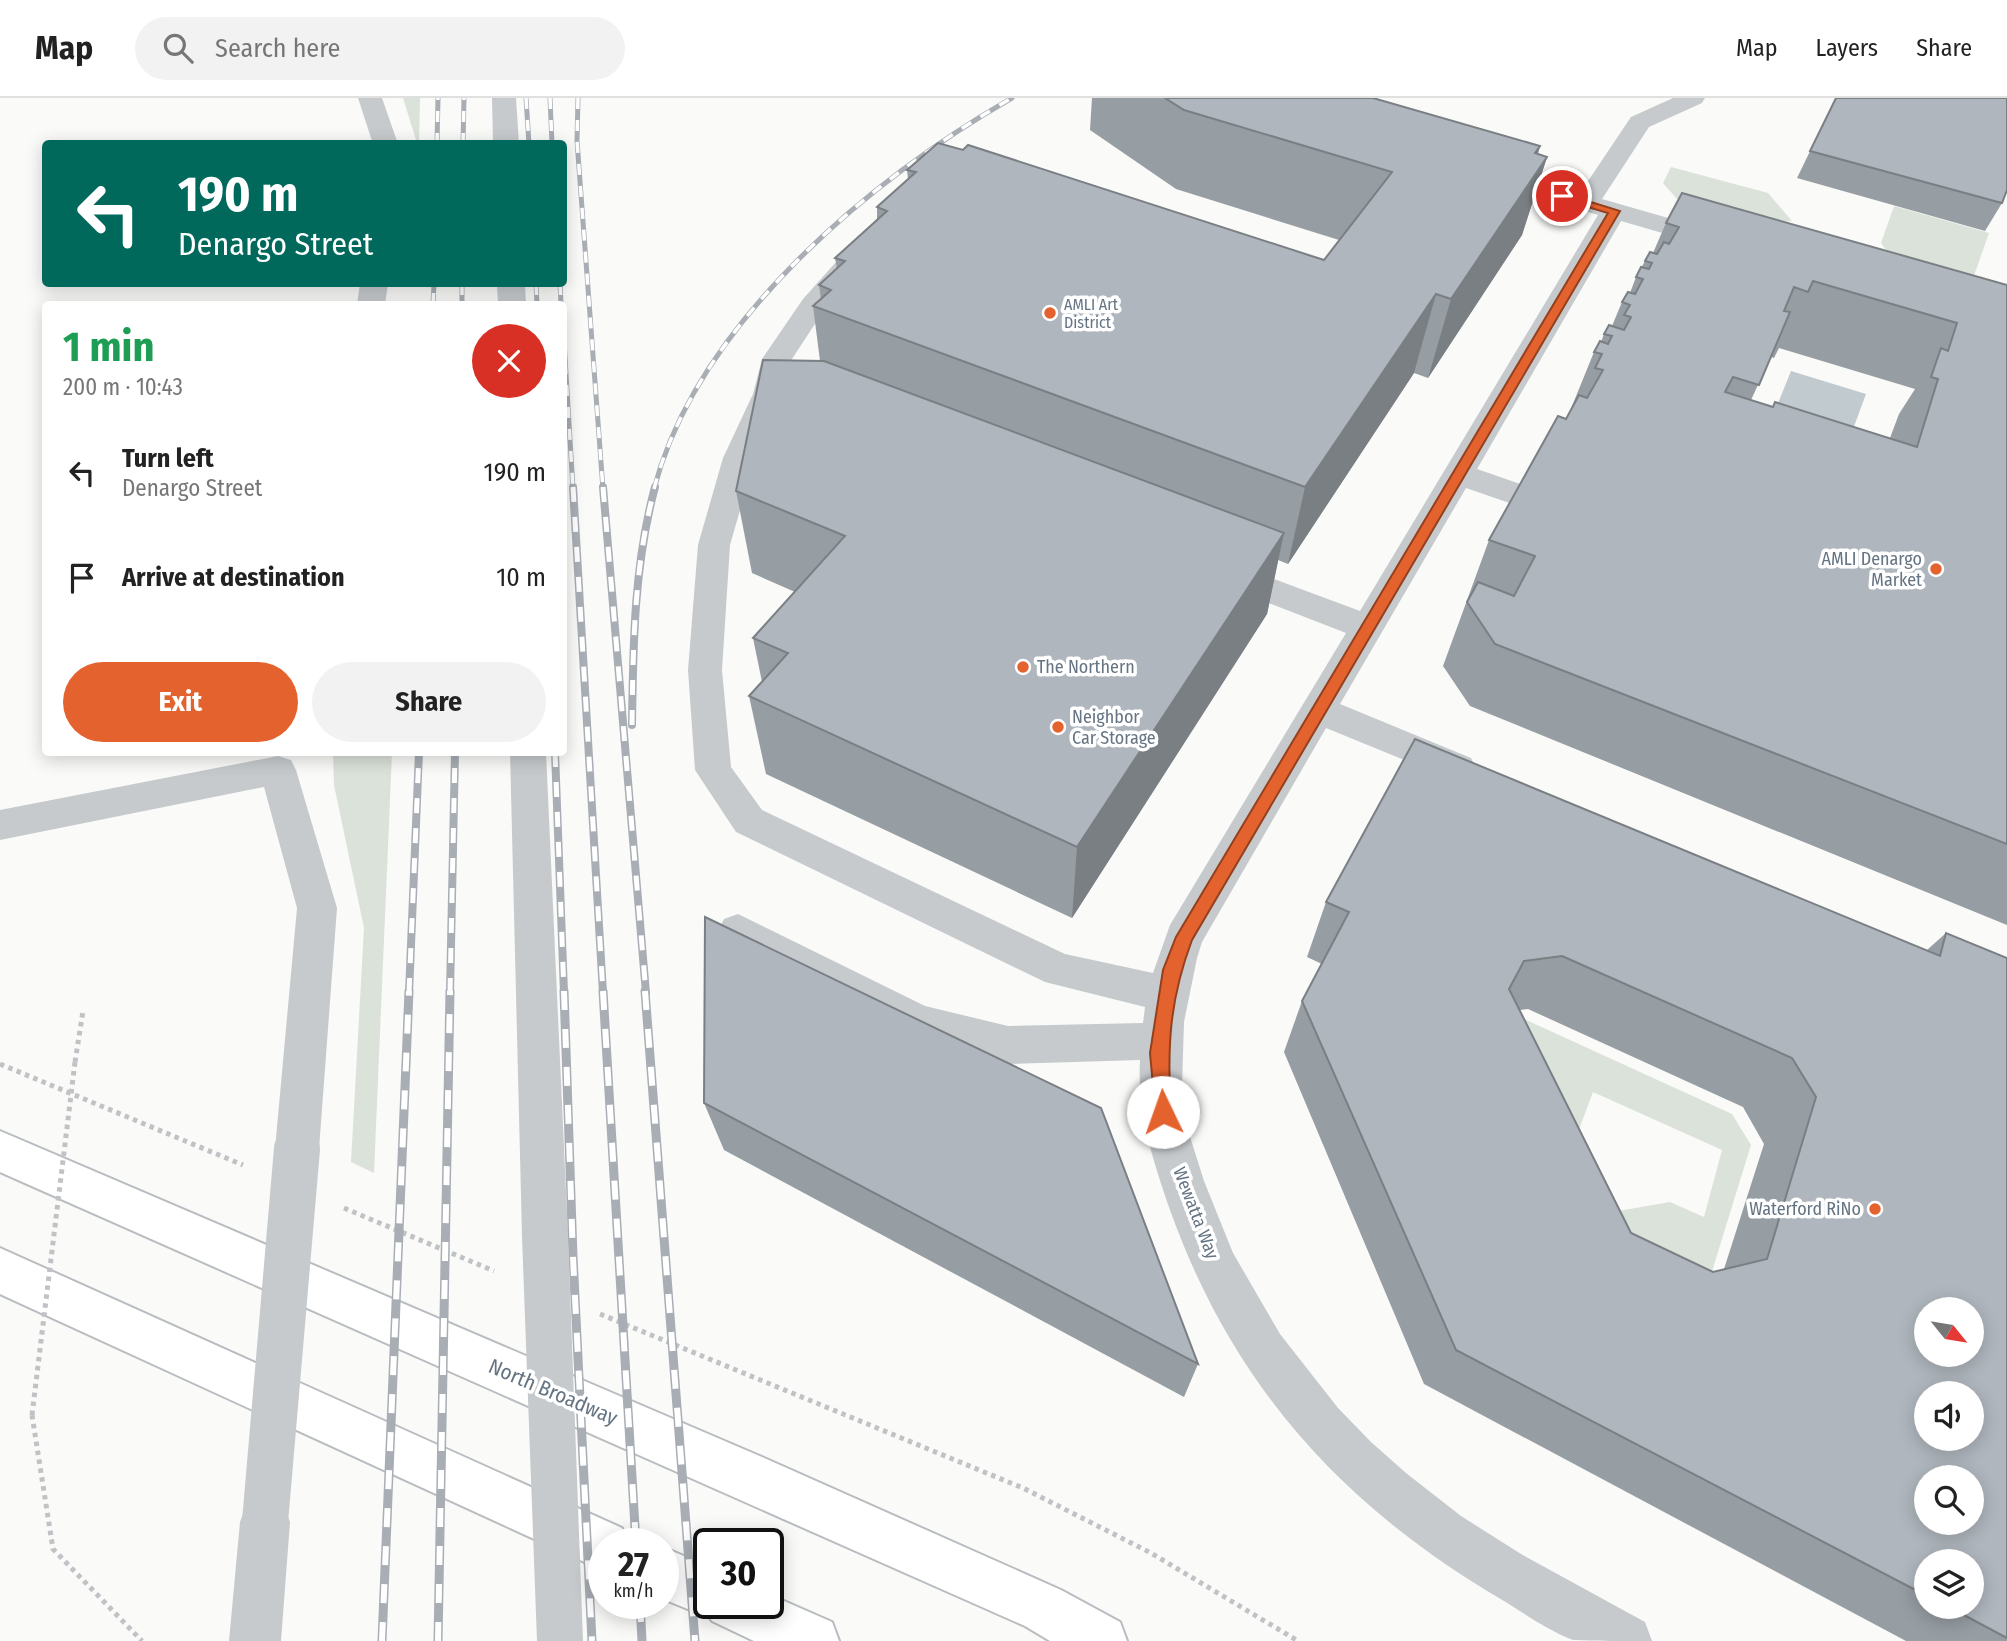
<!DOCTYPE html>
<html lang="en">
<head>
<meta charset="utf-8">
<style>
	:root { --surface:#fff; --page:#f2f2f2; --text:#222; --muted:#767676; --line:#e0e0e0; --accent:#e4622e }
	body { margin:0; font-family:"Fira Sans Condensed",sans-serif; background:var(--page); color:var(--text); height:100vh; display:flex; flex-direction:column; font-size:26px; white-space:nowrap }
	* { box-sizing:border-box; margin:0 }
	p { font-size:23px; color:var(--muted) }
	.icon { flex:none; width:38px; height:38px; fill:none; stroke:currentColor; stroke-width:2; stroke-linecap:round; stroke-linejoin:round }
	.map { position:relative; flex:1; overflow:hidden }
	.panel { position:absolute; left:42px; top:203px; width:525px; height:455px; display:flex; flex-direction:column; background:var(--surface); border-radius:7px; box-shadow:0 4px 18px #0003 }
	.panel>* { flex:none }
	.banner { position:absolute; left:42px; top:42px; width:525px; height:147px; border-radius:7px; box-shadow:0 4px 18px #0003; background:#00695c; color:#fff; overflow:hidden }
	.needle { width:46px; rotate:120deg }
	.controls { position:absolute; left:1914px; top:1199px; display:grid; gap:14px }
	.controls a { display:grid; place-items:center; width:70px; height:70px; border-radius:50%; background:var(--surface); box-shadow:0 4px 18px #0003; font-size:35px }
	.speed { position:absolute; left:588px; top:1430px; display:flex; gap:14px; font-size:35px; font-weight:700; text-align:center }
	.speed>* { display:grid; place-content:center; width:91px; height:91px; border-radius:50%; background:var(--surface); box-shadow:0 4px 18px #0003; line-height:1 }
	.speed small { font-size:18px; font-weight:400 }
	.speed .limit { border:4px solid #111; border-radius:10px; background:#fff; color:#111 }
	.pin { position:absolute; display:grid; place-items:center; width:60px; height:60px; color:#fff; margin:-30px; border:4px solid #fff; border-radius:50%; box-shadow:0 2px 7px #0007 }
	.me { position:absolute; width:77px; margin:-38px; rotate:357deg; stroke-linejoin:round; filter:drop-shadow(0 0 5px #0008) }
	.turn { display:flex; align-items:center; gap:24px; height:147px; padding:0 21px; font-size:32px }
	.turn .icon { width:91px; height:91px; stroke-width:2.5 }
	.turn b { display:block; font-size:49px; line-height:60px }
	.round { display:grid; place-items:center; flex:none; width:74px; height:74px; border-radius:37px; background:var(--page) }
	.overview { display:flex; align-items:center; justify-content:space-between; height:119px; padding:0 21px }
	h1 { font-size:42px; font-weight:700; line-height:52px; color:#1e9e55 }
	.cta { display:flex; gap:14px; margin-top:auto; padding:14px 21px }
	.cta a { flex:1; height:80px; border-radius:42px; background:var(--accent); color:#fff; font-size:28px; font-weight:700; line-height:80px; text-align:center }
	.cta a+a { background:var(--page); color:var(--text) }
	ul { padding:0; list-style:none }
	li { display:flex; align-items:center; gap:21px; height:105px; padding:0 21px }
	li div { flex:1 }
	li b { display:block; font-size:26px }
	li em { font-style:normal }
	header { display:flex; align-items:center; gap:42px; box-sizing:border-box; height:98px; padding:0 35px; background:var(--surface); border-bottom:2px solid var(--line) }
	header strong { font-size:33px }
	nav { display:flex; gap:38px; margin-inline-start:auto; font-size:24px }
	.search { width:490px; height:63px; background:var(--page); display:flex; align-items:center; gap:18px; box-sizing:border-box; padding:0 24px; border-radius:38px; color:var(--muted); font-size:26px }
	.map>svg:first-child { display:block }
	.green { fill:#dbe2d9 }
	.water { fill:#c1cacf }
	.lines { fill:none; stroke-linecap:round; stroke-linejoin:round }
	.major-casing { stroke:#b9bdc1; stroke-width:4 }
	.path { stroke:#c0c2c5; stroke-width:5; stroke-dasharray:4.5 4.5; stroke-linecap:butt }
	.minor { fill:#c6cacd; fill-rule:evenodd }
	.major { fill:#fff; fill-rule:evenodd }
	.rail-far2-casing { stroke:#a8aeb4; stroke-width:5 }
	.rail-far1-casing { stroke:#a8aeb4; stroke-width:8 }
	.rail-casing { stroke:#a8aeb4; stroke-width:9 }
	.rail-far2 { stroke:#fff; stroke-width:3.5; stroke-dasharray:11; stroke-linecap:butt }
	.rail-far1 { stroke:#fff; stroke-width:5; stroke-dasharray:15; stroke-linecap:butt }
	.rail { stroke:#fff; stroke-width:6; stroke-dasharray:19; stroke-linecap:butt }
	.path-bridge { stroke:#c0c2c5; stroke-width:5; stroke-dasharray:4.5 4.5; stroke-linecap:butt }
	.minor-bridge { stroke:#c6cacd; stroke-width:46 }
	.wall { fill:#969da3; fill-rule:evenodd }
	.shaded-wall { fill:#7a7f84 }
	.building { fill:#afb6bd; stroke:#7a7f84; stroke-width:2; fill-rule:evenodd }
	.route { fill:#e4622e; stroke:#94401e; stroke-width:2 }
	.poi-dot { fill:#e4622e; stroke:#fff; stroke-width:2.5 }
	.labels { text-anchor:middle; stroke-width:7; stroke-linejoin:round; paint-order:stroke }
	.far-poi-label { font-size:16px; fill:#657483; stroke:#fff; text-anchor:start }
	.poi-label { font-size:18px; fill:#657483; stroke:#fff; text-anchor:end }
	.street-label { font-size:18px; fill:#657483; stroke:#fff }
	.near-street-label { font-size:21px; fill:#657483; stroke:#fff }
</style>
</head>
<body>
<header>
<strong>Map</strong>
<div class="search"><svg class="icon" aria-label="search" viewBox="0 0 24 24"><circle cx="10" cy="10" r="6"/><path d="M15 15l6 6"/></svg>Search here</div>
<nav><a>Map</a><a>Layers</a><a>Share</a></nav>
</header>
<div class="map">
<svg width="2007" height="1543" viewBox="0 0 2007 1543">
	<rect width="100%" height="100%" fill="#fafaf8"/>
	<g class="green">
		<path d="M403,0H420L419,45H417Z"/>
		<path d="M1671,69L1768,95L1792,123L1763,126L1677,101L1663,85Z"/>
		<path d="M1894,108L1989,135L1971,186L1889,156L1881,145Z"/>
		<path d="M333,655H392L374,1075L351,1064L364,830L334,687Z"/>
		<path d="M1524,921L1732,1016L1751,1047L1709,1183L1578,1120L1670,1104L1704,1119L1722,1052L1593,994L1569,1058Z"/>
	</g>
	<path class="water" d="M1791,273L1866,296L1846,350L1770,325Z"/>
	<g class="lines">
		<defs>
			<g id="major">
				<path d="M0,1033L762,1359L1061,1492L1120,1524L1127,1543H1050L1025,1528L0,1074Z"/>
				<path d="M0,1150L622,1430L628,1446H604V1473L0,1196Z"/>
				<path d="M663,1449L709,1469V1505H768V1496L832,1524L839,1543H754L712,1523L710,1520L663,1501Z"/>
			</g>
		</defs>
		<use href="#major" class="major-casing"/>
		<g class="path">
			<path d="M75,964L83,913"/>
			<path d="M0,966L243,1067"/>
			<path d="M344,1110L494,1173"/>
			<path d="M600,1216L1023,1390L1151,1455L1298,1543"/>
			<path d="M32,1317L53,1451L142,1543"/>
		</g>
		<g class="minor">
			<path d="M358,0H382L398,46H373Z"/>
			<path d="M492,0H516L519,46H493Z"/>
			<path d="M1673,0H1705L1702,5L1649,29L1602,101L1724,136L1728,142L1724,148L1714,150L1621,123L1477,371L1535,391L1540,399L1535,407L1524,410L1466,390L1340,606L1471,660L1476,670L1471,680L1458,684L1326,630L1202,844L1197,860L1184,924L1182,989L1187,1029L1204,1083L1233,1155L1280,1236L1338,1310L1371,1344L1406,1375L1461,1418L1521,1456L1645,1524L1652,1543C1634,1543 1587,1543 1573,1542C1549,1533 1525,1516 1504,1503C1343,1409 1233,1288 1170,1112C1153,1062 1137,1015 1140,962L1008,966L917,942L724,845L718,833L724,821L738,816L925,908L1008,928L1143,925L1145,909L1045,884L736,734L695,672L688,572L698,447L723,360L753,296L762,261L803,201L845,154L855,152L865,154L869,160L824,212L792,261L784,292L795,296L799,303L795,310L784,313L776,311L755,360L730,447L722,572L731,669L762,712L1065,856L1153,875L1170,827L1346,535L1210,482L1205,474L1210,466L1222,462L1234,466L1360,513L1598,117L1477,81L1473,76L1477,71L1486,68L1580,95L1631,19Z"/>
			<path d="M360,186H388L385,206H357Z"/>
			<path d="M497,186H525L526,206H498Z"/>
			<path d="M510,654H546L568,1138L561,1154L545,1160L529,1154L522,1138Z"/>
			<path d="M278,658L291,662L296,672L337,810L319,1051L312,1065L297,1071L282,1065L275,1051L297,810L264,689L0,742V712Z"/>
			<path d="M265,1399L283,1406L290,1424L281,1543H229L240,1424L247,1406Z"/>
		</g>
		<use href="#major" class="major"/>
		<defs>
			<g id="rail-far2">
				<path d="M526,0L529,46"/>
				<path d="M550,0L552,46"/>
				<path d="M578,0L577,43L603,391"/>
				<path d="M437,46L438,0"/>
				<path d="M463,46L464,0"/>
				<path d="M462,186V206"/>
				<path d="M536,186L537,206"/>
				<path d="M560,186L561,206"/>
				<path d="M433,206L434,186"/>
				<path d="M564,243L573,391"/>
				<path d="M654,391C697,226 870,81 1012,0"/>
			</g>
			<g id="rail-far1">
				<path d="M573,389L603,895"/>
				<path d="M603,389L646,895"/>
				<path d="M632,627C633,547 634,467 655,389"/>
				<path d="M555,654L564,895"/>
				<path d="M409,895L419,654"/>
				<path d="M450,895L455,654"/>
			</g>
			<g id="rail">
				<path d="M564,893L573,1159L592,1543"/>
				<path d="M603,893L636,1446"/>
				<path d="M645,893L695,1543"/>
				<path d="M640,1505L642,1543"/>
				<path d="M382,1543L409,893"/>
				<path d="M438,1543L450,893"/>
			</g>
		</defs>
		<use href="#rail-far2" class="rail-far2-casing"/>
		<use href="#rail-far1" class="rail-far1-casing"/>
		<use href="#rail" class="rail-casing"/>
		<use href="#rail-far2" class="rail-far2"/>
		<use href="#rail-far1" class="rail-far1"/>
		<use href="#rail" class="rail"/>
		<path class="path-bridge" d="M32,1317L75,964"/>
		<g class="minor-bridge">
			<path d="M545,1138L560,1543"/>
			<path d="M265,1424L297,1051"/>
		</g>
	</g>
	<g class="wall">
		<path d="M1092,0H1373L1540,48L1538,56L1547,59L1522,137L1428,280L1414,275L1288,466L1278,462L1267,516L1072,820L766,676L749,598L762,584L753,540L795,494L752,475L736,393L820,263L813,208L821,201L819,187L837,171L835,160L877,121V109L908,81L907,72L1324,162L1339,142L1176,91L1090,32Z"/>
		<path d="M1836,0L2002,105L1985,133L1797,80Z"/>
		<path d="M1666,125L2007,187V827L1470,608L1443,568L1489,442L1566,321L1570,313L1594,254L1601,244L1604,236L1612,228L1622,204L1630,195L1636,179L1645,163L1653,155ZM1779,250L1915,291L1899,316L1890,340L1772,309L1751,302L1771,259L1774,260Z"/>
		<path d="M1326,804L1927,852L1946,835L2007,860V1543H1906L1424,1286L1284,954L1302,903L1322,866L1307,859ZM1528,911L1743,1009L1764,1046L1724,1171L1713,1174L1631,1135L1520,912ZM1927,1463L1972,1508H1927Z"/>
		<path d="M704,1005L1198,1266L1184,1299L724,1052Z"/>
	</g>
	<g class="shaded-wall">
		<path d="M1540,48L1527,88L1547,59L1522,137L1428,280L1451,201Z"/>
		<path d="M1436,196L1414,275L1288,466L1305,389Z"/>
		<path d="M1284,435L1267,516L1072,820L1077,749Z"/>
	</g>
	<g class="building">
		<path d="M1165,0H1373L1540,48L1535,55L1547,59L1451,201L1436,196L1305,389L813,208L831,192L819,187L845,163L835,160L887,113L877,109L916,74L907,72L938,45L963,52L968,47L1324,162L1392,74L1184,12Z"/>
		<path d="M1836,0H2007V92L2002,105L1810,53Z"/>
		<path d="M1682,95L2007,187V746L1495,546L1467,504L1478,484L1514,498L1535,458L1489,442L1558,318L1566,321L1579,297L1587,300L1603,272L1595,270L1602,256L1594,254L1600,243L1608,246L1612,238L1604,236L1609,227L1624,232L1631,219L1624,217L1630,207L1622,204L1628,194L1635,196L1643,181L1636,179L1641,169L1649,171L1652,165L1645,163L1650,154L1657,156L1664,144L1669,146L1679,129L1666,125ZM1813,183L1957,225L1948,253L1941,250L1931,279L1938,281L1917,349L1775,304L1773,309L1725,294L1733,279L1759,287L1790,214L1784,213L1794,189L1808,194Z"/>
		<path d="M763,262L824,263L1284,435L1077,749L749,598L788,555L753,540L845,438L736,393Z"/>
		<path d="M1415,641L1940,858L1946,835L2007,860V1540L1947,1508H1972V1463H1927V1498L1456,1252L1302,903L1349,814L1326,804ZM1562,858L1792,960L1816,999L1767,1161L1713,1174L1631,1135L1509,891L1524,863ZM1927,1211H1972V1256H1927ZM1927,1295H1972V1340H1927ZM1927,1379H1972V1424H1927Z"/>
		<path d="M705,819L1101,1010L1198,1266L704,1005Z"/>
	</g>
	<path class="route" d="M1562,95L1620,113L1192,842C1169,903 1167,951 1171,1014L1169,1020L1163,1023L1156,1020L1150,955L1163,872L1176,839L1608,115L1558,100L1556,98Z"/>
	<g class="poi-dot">
		<circle cx="1050" cy="215" r="7"/>
		<circle cx="1936" cy="471" r="7"/>
		<circle cx="1023" cy="569" r="7"/>
		<circle cx="1058" cy="629" r="7"/>
		<circle cx="1875" cy="1111" r="7"/>
	</g>
	<g class="labels">
		<g class="far-poi-label">
			<text x="1064" y="212">AMLI Art<tspan x="1064" dy="18">District</tspan></text>
		</g>
		<g class="poi-label">
			<text x="1922" y="467">AMLI Denargo<tspan x="1922" dy="21">Market</tspan></text>
			<text x="1037" y="575" text-anchor="start">The Northern</text>
			<text x="1072" y="625" text-anchor="start">Neighbor<tspan x="1072" dy="21">Car Storage</tspan></text>
			<text x="1861" y="1117">Waterford RiNo</text>
		</g>
		<g class="street-label">
			<text transform="translate(1196 1115) rotate(69)" y="6">Wewatta Way</text>
		</g>
		<g class="near-street-label">
			<text transform="translate(553 1294) rotate(23)" y="7">North Broadway</text>
		</g>
	</g>
</svg>
<div class="controls">
<a><svg class="needle" viewBox="-14 -14 28 28"><path d="M0-13l5 13h-10z" fill="#e53935"/><path d="M0 13l5-13h-10z" fill="#767676"/></svg></a>
<a><svg class="icon" aria-label="sound" viewBox="0 0 24 24"><path d="M4 9h4l5-4v14l-5-4H4zM17 9q2 3 0 6"/></svg></a>
<a><svg class="icon" aria-label="search" viewBox="0 0 24 24"><circle cx="10" cy="10" r="6"/><path d="M15 15l6 6"/></svg></a>
<a><svg class="icon" aria-label="layers" viewBox="0 0 24 24"><path d="M12 4l9 5-9 5-9-5zM3 14l9 5 9-5"/></svg></a>
</div>
<div class="speed"><div>27<small>km/h</small></div><div class="limit">30</div></div>
<div class="pin" style="left:1562px;top:98px;background:#d93025"><svg class="icon" aria-label="arrive" viewBox="0 0 24 24"><path d="M6 21V4h12l-3 4 3 4H6"/></svg></div>
<svg class="me" style="left:1163px;top:1014px" viewBox="-20 -20 40 40"><circle r="19" fill="#fff"/><path d="M0-13L10 11 0 6-10 11z" fill="#e4622e"/></svg>
<div class="banner">
<div class="turn"><svg class="icon" aria-label="left" viewBox="0 0 24 24"><path d="M17 20v-9H6M10 6l-5 5 5 5"/></svg><div><b>190 m</b>Denargo Street</div></div>
</div>
<section class="panel">
<div class="overview"><div><h1>1 min</h1><p>200 m · 10:43</p></div><a class="round" style="background:#d93025;color:#fff"><svg class="icon" aria-label="close" viewBox="0 0 24 24"><path d="M6 6l12 12M18 6L6 18"/></svg></a></div>
<ul>
<li><svg class="icon" aria-label="left" viewBox="0 0 24 24"><path d="M17 20v-9H6M10 6l-5 5 5 5"/></svg><div><b>Turn left</b><p>Denargo Street</p></div><em>190 m</em></li>
<li><svg class="icon" aria-label="arrive" viewBox="0 0 24 24"><path d="M6 21V4h12l-3 4 3 4H6"/></svg><div><b>Arrive at destination</b></div><em>10 m</em></li>
</ul>
<div class="cta"><a>Exit</a><a>Share</a></div>
</section>
</div>
</body>
</html>
